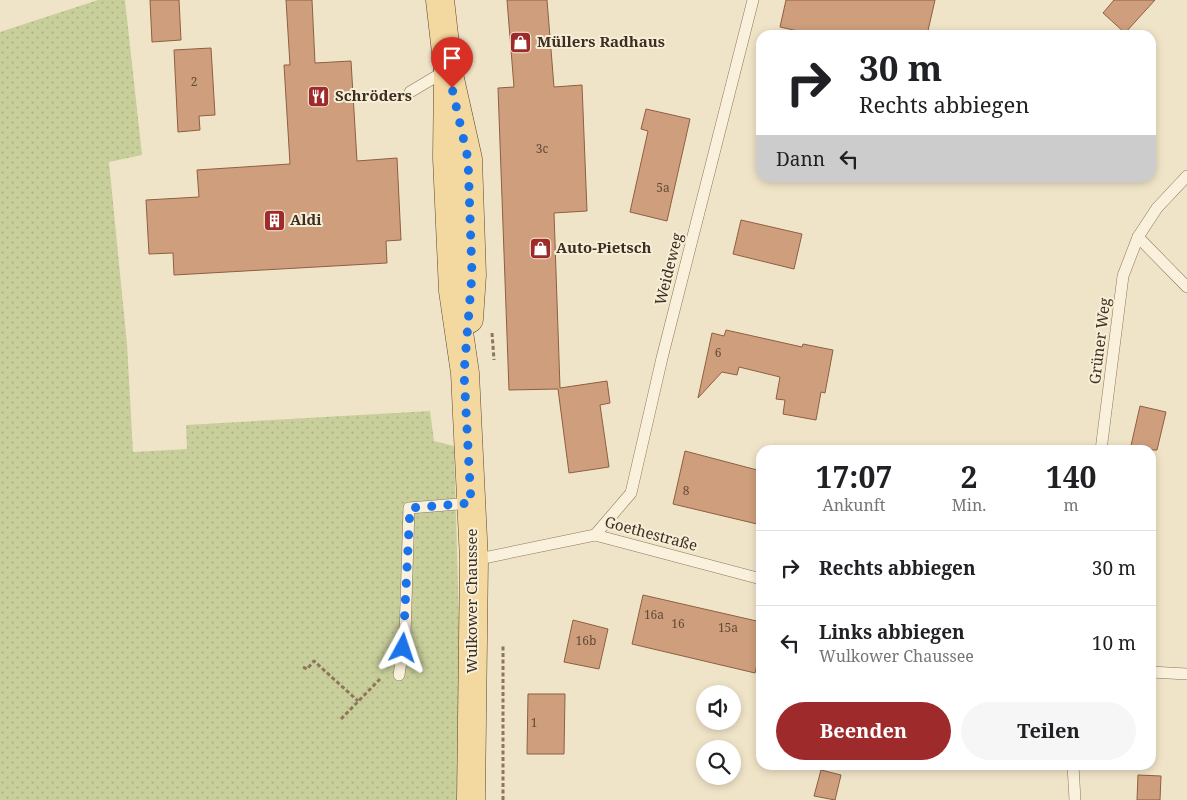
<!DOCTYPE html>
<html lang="de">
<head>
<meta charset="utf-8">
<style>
	:root { --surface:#fff; --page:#f6f6f6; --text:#202124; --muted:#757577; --line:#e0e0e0; --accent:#9e2a2b }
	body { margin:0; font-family:"Noto Serif",serif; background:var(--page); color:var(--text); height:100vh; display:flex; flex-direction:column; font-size:19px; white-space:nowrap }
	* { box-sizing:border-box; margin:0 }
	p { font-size:16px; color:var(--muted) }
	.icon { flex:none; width:28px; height:28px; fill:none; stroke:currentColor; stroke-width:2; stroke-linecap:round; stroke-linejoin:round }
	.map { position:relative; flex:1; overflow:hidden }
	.drawer { position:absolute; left:756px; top:445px; width:400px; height:325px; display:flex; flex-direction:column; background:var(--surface); border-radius:15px; box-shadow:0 2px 8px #0003 }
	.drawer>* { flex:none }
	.banner { position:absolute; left:756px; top:30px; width:400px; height:152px; border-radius:15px; box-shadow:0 2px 8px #0003; background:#fff; color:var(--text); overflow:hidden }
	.controls { position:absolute; left:696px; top:685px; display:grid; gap:10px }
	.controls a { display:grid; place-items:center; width:45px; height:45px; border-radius:50%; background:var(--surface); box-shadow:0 2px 8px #0003; font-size:25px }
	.pin { position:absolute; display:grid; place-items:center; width:42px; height:42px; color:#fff; margin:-51px -21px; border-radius:50% 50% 50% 0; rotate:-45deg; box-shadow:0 0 5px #0007 }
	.pin .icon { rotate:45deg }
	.me { position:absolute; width:55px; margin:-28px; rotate:5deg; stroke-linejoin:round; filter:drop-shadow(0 0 4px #0008) }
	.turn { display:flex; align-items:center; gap:18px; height:105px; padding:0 20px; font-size:22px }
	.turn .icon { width:65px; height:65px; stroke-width:2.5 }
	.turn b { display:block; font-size:35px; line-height:42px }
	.then { display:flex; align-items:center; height:48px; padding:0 20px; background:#0003; gap:10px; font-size:19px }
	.eta { display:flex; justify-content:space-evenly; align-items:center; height:85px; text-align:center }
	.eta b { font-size:30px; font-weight:700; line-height:35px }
	.action { display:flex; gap:10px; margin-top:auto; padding:10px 20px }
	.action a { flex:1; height:58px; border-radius:30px; background:var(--accent); color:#fff; font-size:20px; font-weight:700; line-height:58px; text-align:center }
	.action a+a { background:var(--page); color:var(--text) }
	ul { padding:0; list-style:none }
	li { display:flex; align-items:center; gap:15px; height:75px; padding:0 20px; border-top:1px solid var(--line) }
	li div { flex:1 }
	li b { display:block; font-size:19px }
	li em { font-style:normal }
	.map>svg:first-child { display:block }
	.grass { fill:url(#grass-dots) }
	.building { fill:#cf9f7d; stroke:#8d5f41 }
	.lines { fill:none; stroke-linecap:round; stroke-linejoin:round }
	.service-casing { stroke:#8d765c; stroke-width:12 }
	.primary-casing { stroke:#5b4430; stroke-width:29 }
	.path { stroke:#8d765c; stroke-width:3; stroke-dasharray:4 2.5; stroke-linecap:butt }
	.service { stroke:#faf1dc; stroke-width:11 }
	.primary { stroke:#f3d9a0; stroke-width:28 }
	.route { stroke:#1a73e8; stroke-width:9; stroke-dasharray:0 16.2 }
	.labels { text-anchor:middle; stroke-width:4; stroke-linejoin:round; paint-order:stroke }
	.number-label { font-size:12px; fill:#624a37 }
	.poi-label { font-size:15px; font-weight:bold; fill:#3d2e20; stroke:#f7eed8; text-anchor:start }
	.street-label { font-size:15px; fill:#3d2e20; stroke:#f7eed8 }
</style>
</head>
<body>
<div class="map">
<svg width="1187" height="800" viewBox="0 0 1187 800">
	<defs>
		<pattern id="grass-dots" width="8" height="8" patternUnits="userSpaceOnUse" patternTransform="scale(1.25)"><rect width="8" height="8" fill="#c9cf9b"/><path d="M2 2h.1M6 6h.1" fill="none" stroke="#aeb285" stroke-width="1.8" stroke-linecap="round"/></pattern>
	</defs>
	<rect width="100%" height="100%" fill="#f0e4c8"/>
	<path class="grass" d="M98,0H125L142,155L109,162L127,344L133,452L187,449L186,425L430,411L434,441L454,446L462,725L459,800H0V32Z"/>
	<g class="building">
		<path d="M150,0H179L181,40L152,42Z"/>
		<path d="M286,0H312L315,63L351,61L357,161L397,158L401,240L386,241L387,263L174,275L173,253L149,254L146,200L199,197L197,170L290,164L284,65H290Z"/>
		<path d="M507,0H547L554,87L582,85L587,211L554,213L560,388L607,381L610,403L600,405L609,467L569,473L558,389L509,390L498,88L514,87Z"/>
		<path d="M786,0H935L927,35H816L780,27Z"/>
		<path d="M1114,0H1155L1125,33L1103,13Z"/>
		<path d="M211,48L215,115L199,116L200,130L178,132L174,50Z"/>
		<path d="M646,109L690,119L667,221L630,212L648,131L641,129Z"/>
		<path d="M741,220L802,234L794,269L733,254Z"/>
		<path d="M726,330L802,347L803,344L833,350L825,393L821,392L816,420L783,414L785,400L776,399L780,377L739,367L737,375L722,372L698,398L712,333L724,336Z"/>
		<path d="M1140,406L1166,412L1157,450H1130Z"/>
		<path d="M685,451L761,471V507L757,524L673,504Z"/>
		<path d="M643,595L761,622V647L755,673L632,644Z"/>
		<path d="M573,620L608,629L599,669L564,662Z"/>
		<path d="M528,694H565L564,754H527Z"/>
		<path d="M821,770L841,775L835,800L814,796Z"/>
		<path d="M1138,775L1161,776L1160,800H1137Z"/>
	</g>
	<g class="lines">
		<defs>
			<g id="service">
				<path d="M410,92L447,70"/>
				<path d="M1138,237L1187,287"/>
				<path d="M1101,450L1123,276L1138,237L1157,208L1187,176"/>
				<path d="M595,535L631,493L662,358L753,0"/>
				<path d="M474,560L595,535L761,579"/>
				<path d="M1151,672L1187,674"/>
				<path d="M399,675L405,634L409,508L471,503"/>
				<path d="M1073,765L1075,800"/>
			</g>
			<g id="primary">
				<path d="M440,0L448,70L468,159L472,275L469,319"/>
				<path d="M448,70L447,158L453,291L465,373L474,560L471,800"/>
			</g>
		</defs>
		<use href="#service" class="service-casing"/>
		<use href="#primary" class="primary-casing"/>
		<g class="path">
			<path d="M492,333L494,360"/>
			<path d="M303,667L307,669L314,661L358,701"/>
			<path d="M341,719L380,679"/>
			<path d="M503,800V646"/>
		</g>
		<use href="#service" class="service"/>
		<use href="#primary" class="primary"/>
	</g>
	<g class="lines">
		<path class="route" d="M403,648L410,508L471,503L464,373L472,274L468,159L452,88"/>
	</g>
	<defs>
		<symbol id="shop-square" viewBox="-11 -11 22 22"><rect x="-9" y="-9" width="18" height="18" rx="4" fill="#9e2a2b" stroke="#f7eed8"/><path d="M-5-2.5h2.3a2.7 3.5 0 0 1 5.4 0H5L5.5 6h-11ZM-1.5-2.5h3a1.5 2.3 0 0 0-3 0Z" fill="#fff"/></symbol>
		<symbol id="restaurant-square" viewBox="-11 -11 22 22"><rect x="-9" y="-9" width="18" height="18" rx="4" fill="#9e2a2b" stroke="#f7eed8"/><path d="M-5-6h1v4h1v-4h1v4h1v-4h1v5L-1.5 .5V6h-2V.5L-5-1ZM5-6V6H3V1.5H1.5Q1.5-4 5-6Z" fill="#fff"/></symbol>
		<symbol id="building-square" viewBox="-11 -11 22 22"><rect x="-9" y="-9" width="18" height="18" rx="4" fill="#9e2a2b" stroke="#f7eed8"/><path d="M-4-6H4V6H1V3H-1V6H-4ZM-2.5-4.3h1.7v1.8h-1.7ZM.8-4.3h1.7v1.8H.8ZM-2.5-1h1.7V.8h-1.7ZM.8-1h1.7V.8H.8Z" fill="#fff"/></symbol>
	</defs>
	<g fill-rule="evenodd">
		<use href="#shop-square" x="508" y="30" width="25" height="25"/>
		<use href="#restaurant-square" x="306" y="84" width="25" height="25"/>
		<use href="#building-square" x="262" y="208" width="25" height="25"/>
		<use href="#shop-square" x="528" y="236" width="25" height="25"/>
	</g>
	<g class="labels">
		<g class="number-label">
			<text x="194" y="86">2</text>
			<text x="542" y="153">3c</text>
			<text x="663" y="192">5a</text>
			<text x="718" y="357">6</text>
			<text x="686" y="495">8</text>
			<text x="654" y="619">16a</text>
			<text x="678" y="628">16</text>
			<text x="728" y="632">15a</text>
			<text x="586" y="645">16b</text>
			<text x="534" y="727">1</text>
		</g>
		<g class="poi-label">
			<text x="537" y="47">Müllers Radhaus</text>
			<text x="335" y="101">Schröders</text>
			<text x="290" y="225">Aldi</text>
			<text x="556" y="253">Auto-Pietsch</text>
		</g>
		<g class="street-label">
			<text transform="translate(669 269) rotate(-76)" y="5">Weideweg</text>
			<text transform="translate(1100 341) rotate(-83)" y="5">Grüner Weg</text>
			<text transform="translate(651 534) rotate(15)" y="5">Goethestraße</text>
			<text transform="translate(472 601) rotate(-90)" y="5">Wulkower Chaussee</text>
		</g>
	</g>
</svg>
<div class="controls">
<a><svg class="icon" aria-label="sound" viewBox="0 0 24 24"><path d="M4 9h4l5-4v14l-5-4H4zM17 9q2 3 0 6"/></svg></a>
<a><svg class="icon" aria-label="search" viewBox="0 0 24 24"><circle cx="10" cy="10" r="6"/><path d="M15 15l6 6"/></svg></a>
</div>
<div class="pin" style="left:452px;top:88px;background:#d93025"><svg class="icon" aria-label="arrive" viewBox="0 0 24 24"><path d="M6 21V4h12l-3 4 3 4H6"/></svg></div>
<svg class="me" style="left:403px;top:648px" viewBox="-20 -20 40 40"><path d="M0-17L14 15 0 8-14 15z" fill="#1a73e8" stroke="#fff" stroke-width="4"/></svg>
<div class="banner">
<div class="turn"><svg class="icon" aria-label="right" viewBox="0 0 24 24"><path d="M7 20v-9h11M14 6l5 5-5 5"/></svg><div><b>30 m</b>Rechts abbiegen</div></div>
<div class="then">Dann<svg class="icon" aria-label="left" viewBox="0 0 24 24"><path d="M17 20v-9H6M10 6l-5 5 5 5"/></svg></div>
</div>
<section class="drawer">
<div class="eta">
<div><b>17:07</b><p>Ankunft</p></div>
<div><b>2</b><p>Min.</p></div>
<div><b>140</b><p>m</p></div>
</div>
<ul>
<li><svg class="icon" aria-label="right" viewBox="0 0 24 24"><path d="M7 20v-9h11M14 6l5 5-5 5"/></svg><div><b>Rechts abbiegen</b></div><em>30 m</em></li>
<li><svg class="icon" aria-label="left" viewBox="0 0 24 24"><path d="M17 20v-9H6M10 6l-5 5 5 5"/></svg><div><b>Links abbiegen</b><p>Wulkower Chaussee</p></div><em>10 m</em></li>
</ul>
<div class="action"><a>Beenden</a><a>Teilen</a></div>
</section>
</div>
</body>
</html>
